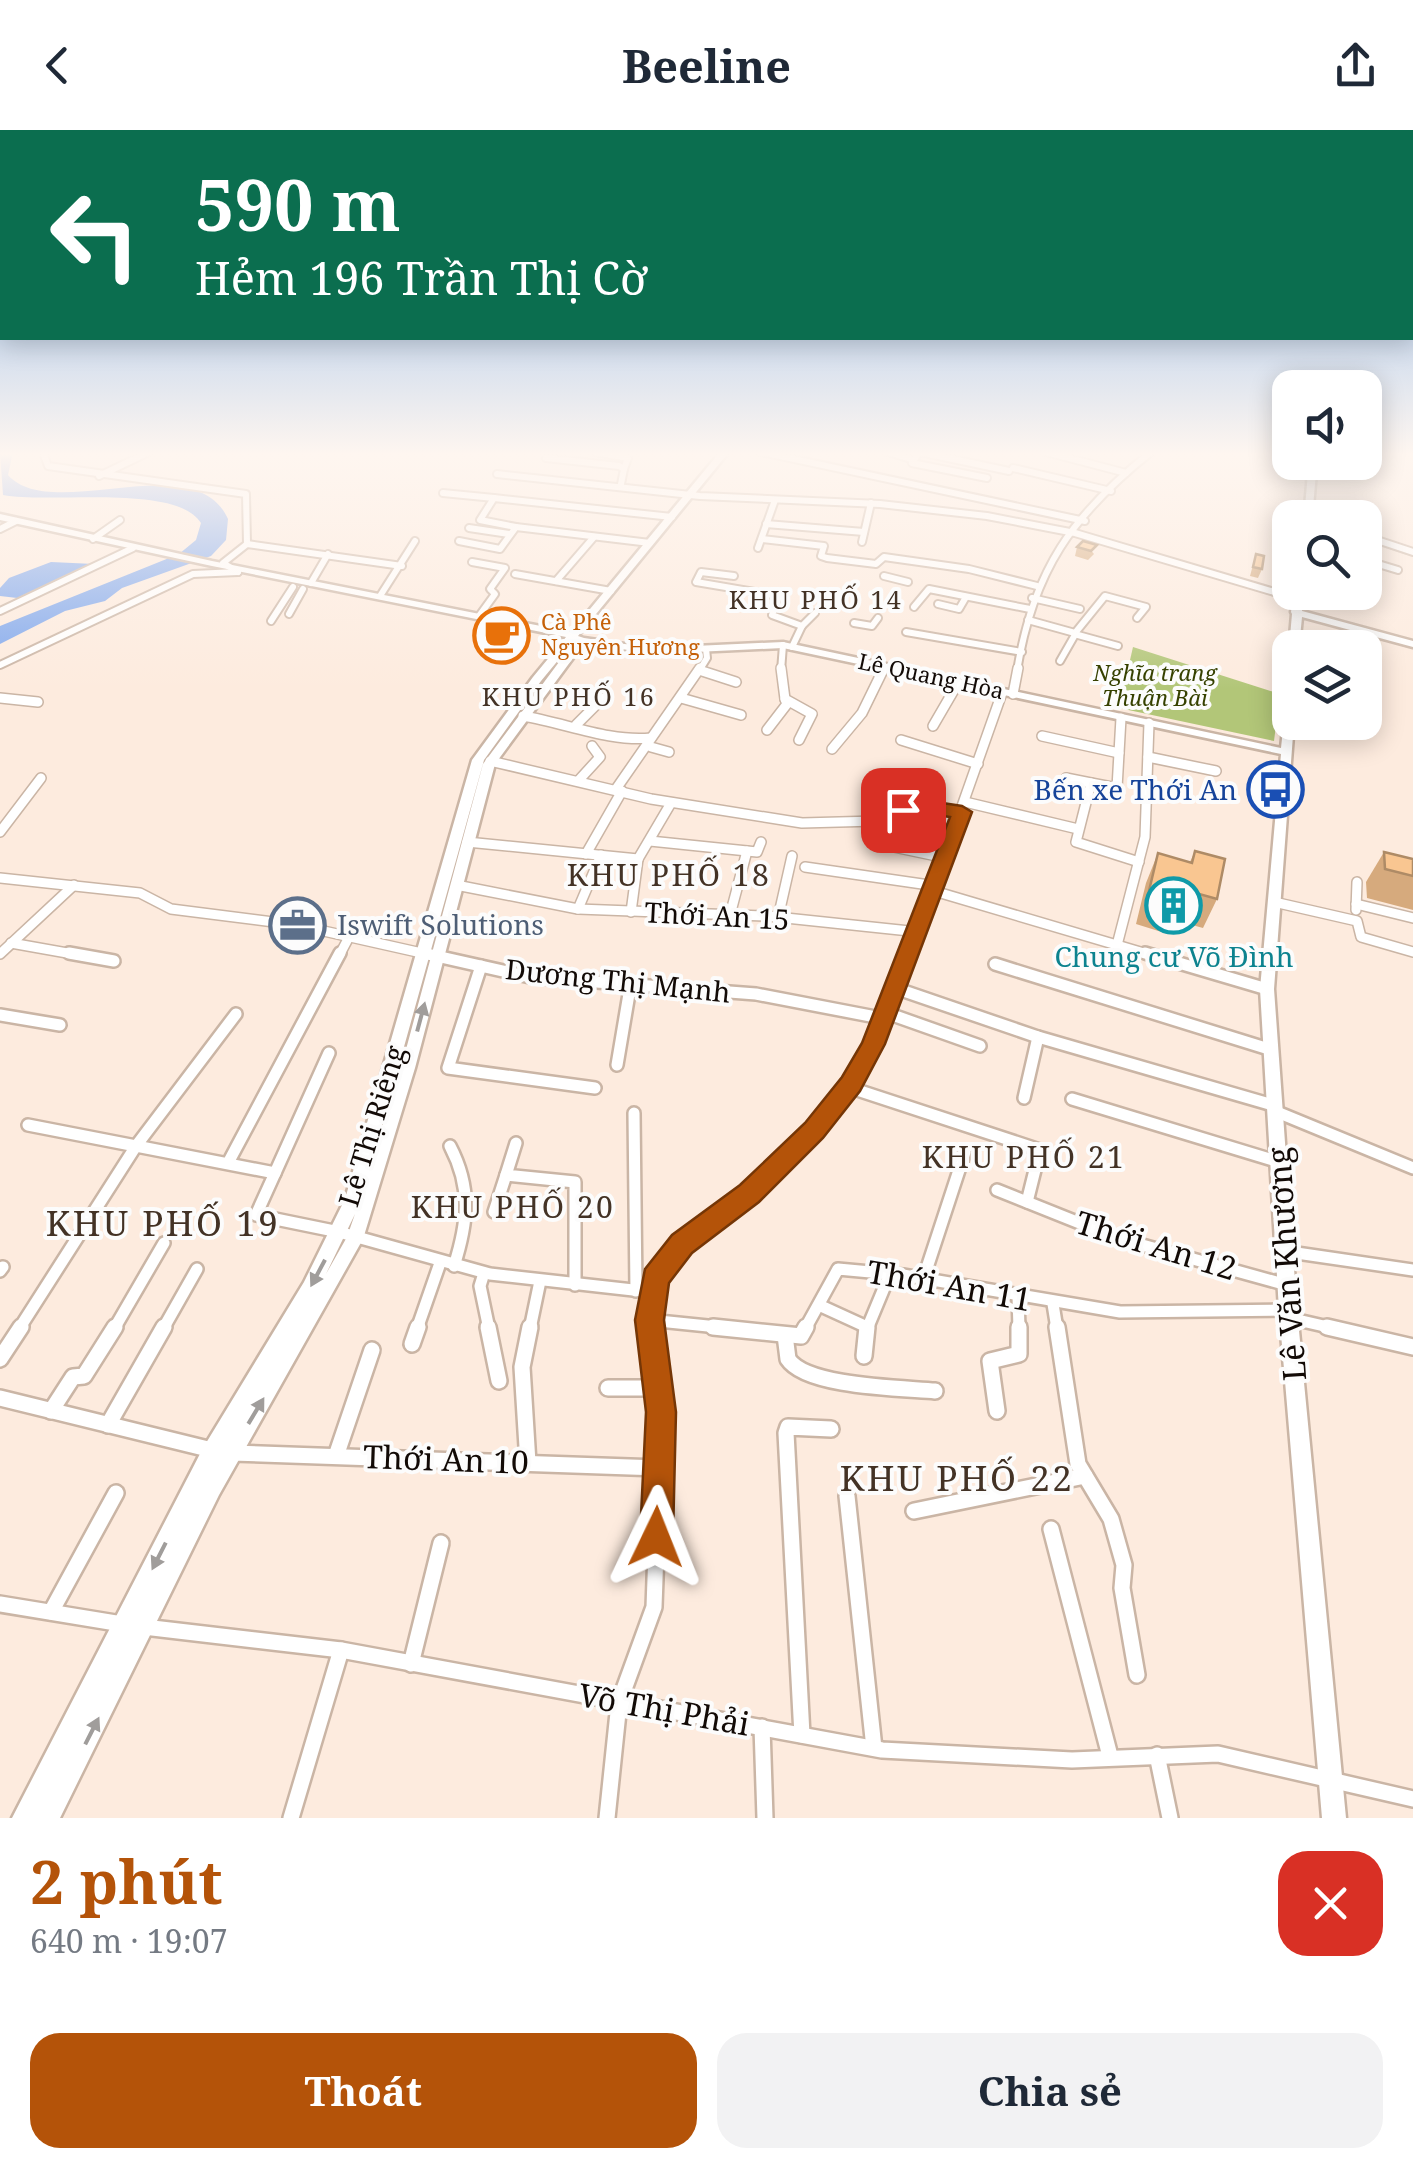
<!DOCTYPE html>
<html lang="vi">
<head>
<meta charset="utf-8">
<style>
	:root { --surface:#fff; --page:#f2f2f3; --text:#1f2937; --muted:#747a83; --accent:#b45309 }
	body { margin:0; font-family:"Noto Serif",serif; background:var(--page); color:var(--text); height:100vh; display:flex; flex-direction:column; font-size:38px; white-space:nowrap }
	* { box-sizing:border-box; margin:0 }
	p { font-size:32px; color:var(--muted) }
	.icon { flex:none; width:55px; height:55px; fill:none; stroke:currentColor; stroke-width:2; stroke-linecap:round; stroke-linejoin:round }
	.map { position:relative; height:1688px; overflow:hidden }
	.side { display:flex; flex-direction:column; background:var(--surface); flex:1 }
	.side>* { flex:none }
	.hud { position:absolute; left:0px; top:0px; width:1415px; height:210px; box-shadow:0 5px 25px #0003; background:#0b6e4f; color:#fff; overflow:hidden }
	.controls { position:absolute; left:1272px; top:240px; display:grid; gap:20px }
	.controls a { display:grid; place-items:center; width:110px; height:110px; border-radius:20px; background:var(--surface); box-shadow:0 5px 25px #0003; font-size:50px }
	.pin { position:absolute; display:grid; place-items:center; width:85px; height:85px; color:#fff; margin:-42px; border-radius:20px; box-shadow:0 5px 15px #0006 }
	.me { position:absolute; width:110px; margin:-55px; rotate:2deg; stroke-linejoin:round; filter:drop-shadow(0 0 8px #0008) }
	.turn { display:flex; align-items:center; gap:35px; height:210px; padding:0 30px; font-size:45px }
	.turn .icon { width:130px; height:130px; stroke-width:2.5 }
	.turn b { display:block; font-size:70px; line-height:85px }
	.round { display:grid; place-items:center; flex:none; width:105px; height:105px; border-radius:30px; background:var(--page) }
	.headline { display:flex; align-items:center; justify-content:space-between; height:170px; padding:0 30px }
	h1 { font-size:60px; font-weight:700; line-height:75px; color:var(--accent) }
	.primary-button { display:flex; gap:20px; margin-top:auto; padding:20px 30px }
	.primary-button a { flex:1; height:115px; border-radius:30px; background:var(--accent); color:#fff; font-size:40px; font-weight:700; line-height:115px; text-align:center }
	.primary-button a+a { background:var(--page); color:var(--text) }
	header { display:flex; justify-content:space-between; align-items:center; height:130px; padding:0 30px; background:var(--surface); font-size:45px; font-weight:700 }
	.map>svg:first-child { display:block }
	.green { fill:#b2c678 }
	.water { fill:#7fa7ed }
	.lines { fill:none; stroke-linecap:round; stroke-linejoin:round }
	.street-far3-casing { stroke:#cab5a5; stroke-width:10 }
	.street-far2-casing { stroke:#cab5a5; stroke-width:12 }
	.street-far1-casing { stroke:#cab5a5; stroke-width:16 }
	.street-casing { stroke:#cab5a5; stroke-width:20 }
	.secondary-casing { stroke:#cab5a5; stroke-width:5 }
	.street-far3 { stroke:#fff; stroke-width:6 }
	.street-far2 { stroke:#fff; stroke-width:9 }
	.street-far1 { stroke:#fff; stroke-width:11 }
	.street { stroke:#fff; stroke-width:15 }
	.secondary { fill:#fff; fill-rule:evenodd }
	.wall { fill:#d6aa7d }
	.building { fill:#f9c691; stroke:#ae8b66; stroke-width:2.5 }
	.oneway { fill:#a09d9b }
	.route { fill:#b45309; stroke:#753606; stroke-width:2.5 }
	.labels { text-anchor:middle; stroke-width:8; stroke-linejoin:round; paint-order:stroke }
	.far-food-label { font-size:22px; fill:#c56008; stroke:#fcfcfc; text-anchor:start }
	.far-park-label { font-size:22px; font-style:italic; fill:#364100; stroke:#fcfcfc }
	.far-street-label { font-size:22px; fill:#120a06; stroke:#fcfcfc }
	.far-neighbourhood-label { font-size:25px; letter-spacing:2.5px; fill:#433225; stroke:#fcfcfc }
	.transit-label { font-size:28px; fill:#164399; stroke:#fcfcfc; text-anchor:end }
	.street-label { font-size:28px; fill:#120a06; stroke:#fcfcfc }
	.service-label { font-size:28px; fill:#4e5e75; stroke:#fcfcfc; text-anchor:start }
	.culture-label { font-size:28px; fill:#0d838f; stroke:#fcfcfc }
	.neighbourhood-label { font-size:30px; letter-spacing:2.5px; fill:#433225; stroke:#fcfcfc }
	.near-street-label { font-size:32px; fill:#120a06; stroke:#fcfcfc }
	.near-neighbourhood-label { font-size:35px; letter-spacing:2.5px; fill:#433225; stroke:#fcfcfc }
</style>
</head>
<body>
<header><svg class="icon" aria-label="back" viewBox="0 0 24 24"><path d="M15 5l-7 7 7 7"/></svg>Beeline<svg class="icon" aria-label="share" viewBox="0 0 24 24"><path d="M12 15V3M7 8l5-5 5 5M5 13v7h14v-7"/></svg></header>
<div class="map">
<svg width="1413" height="1688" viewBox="0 0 1413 1688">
	<rect width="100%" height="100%" fill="#fdebde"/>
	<path class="green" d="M1133,517L1280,564L1274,611L1119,578Z"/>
	<g class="water">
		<path d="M0,322H13L8,345C51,394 195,315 228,389L226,410L211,426L122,458L105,471L65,481L0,514V496L179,424L196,410L201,393C176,353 50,374 3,365Z"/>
		<path d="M51,432L94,434L26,469L0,466V458L9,448Z"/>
	</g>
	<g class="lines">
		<defs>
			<g id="street-far3">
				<path d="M43,322L48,336L246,364L247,414L223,433L238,442"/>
				<path d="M595,322L628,328L624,339"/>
				<path d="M761,322L1085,391"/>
				<path d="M888,322L914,330"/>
				<path d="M919,322L912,333L987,348"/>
				<path d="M920,322L1009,341"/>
				<path d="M1046,322L1126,343"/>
				<path d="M546,328L619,336L624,339L621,354"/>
				<path d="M1013,338L1111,361"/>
				<path d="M497,344L700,366L880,374L987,386L1075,403L1298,469"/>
				<path d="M99,346L149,322"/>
				<path d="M443,363L494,368"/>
				<path d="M766,394L864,402"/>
				<path d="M516,397L480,390L494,368L672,387"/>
				<path d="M469,398L509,404"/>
				<path d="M0,399L16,391"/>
				<path d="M1365,406L1413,422"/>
				<path d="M93,409L120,390"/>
				<path d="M762,409L824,416L821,426L827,428L876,434L884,427L969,439L1037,456"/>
				<path d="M459,411L500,419L516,397L650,413"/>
				<path d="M862,412L871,373"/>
				<path d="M247,414L402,436"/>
				<path d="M758,418L775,370"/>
				<path d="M1365,430L1398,440"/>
				<path d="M472,432L505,438L490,459L495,464L479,486"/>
				<path d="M515,444L611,461"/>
				<path d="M734,446L701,442L696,452L779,466L772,485L802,496L792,517"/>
				<path d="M884,446L908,452"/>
				<path d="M556,451L594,407"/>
				<path d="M311,453L328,424"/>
				<path d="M380,466L415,411"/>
				<path d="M1032,468L1080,479"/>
				<path d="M938,474L959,479L966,467"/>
				<path d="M914,477L929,459L1030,479"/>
				<path d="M0,481L133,418"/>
				<path d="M289,484L303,459"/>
				<path d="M1028,490L1075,503L1105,466L1146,477L1137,488"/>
				<path d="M271,491L293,457"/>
				<path d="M854,493L872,496L878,488"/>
				<path d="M802,496L815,483"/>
				<path d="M906,502L1022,522"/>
				<path d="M1078,505L1118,516"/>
				<path d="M1060,531L1076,503"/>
				<path d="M0,535L193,444L238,442"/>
				<path d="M699,541L707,528L706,519"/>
				<path d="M781,541L783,515"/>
				<path d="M883,541L885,537"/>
				<path d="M1017,541C1033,441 1072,385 1151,322"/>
			</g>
			<g id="street-far2">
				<path d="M781,538L785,569L812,584L799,610"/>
				<path d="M699,540L736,552"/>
				<path d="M1013,564L1018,538"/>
				<path d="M0,568L38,572"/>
				<path d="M681,568L741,585"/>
				<path d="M523,586C566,593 608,612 651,608"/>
				<path d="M1121,588L1117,658L1091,653L1076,712L1139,732"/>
				<path d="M576,595L603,568"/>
				<path d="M933,596L958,553"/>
				<path d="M767,600L787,574L785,569"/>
				<path d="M1042,606L1119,623"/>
				<path d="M901,610L978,634"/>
				<path d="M651,617L669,622"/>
				<path d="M832,619L862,583L884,538"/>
				<path d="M1148,627L1216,641"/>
				<path d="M490,631L651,669L802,693L876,691L923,677L962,682"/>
				<path d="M1066,648L1091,653"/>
				<path d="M579,650L600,627L592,616"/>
				<path d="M616,659L700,538"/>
				<path d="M965,672L1078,699"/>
				<path d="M0,702L41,648"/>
				<path d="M650,711L757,722L761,712"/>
				<path d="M467,712L638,729"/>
				<path d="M889,716L946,728"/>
				<path d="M586,724L622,661"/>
				<path d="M638,729L671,673"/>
				<path d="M805,737L936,756"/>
				<path d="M0,748L140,763L171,779L297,795L435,826"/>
				<path d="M456,755L578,779L767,786L919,802"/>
				<path d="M934,761L1154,826"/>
				<path d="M1274,772L1357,791L1361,807L1413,822"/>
				<path d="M1356,774L1413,788"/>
				<path d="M578,779L601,725"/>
				<path d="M1356,780L1357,752"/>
				<path d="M631,782L638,729"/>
				<path d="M730,785L747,721"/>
				<path d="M778,788L792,726"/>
				<path d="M11,813L84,826"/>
				<path d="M1117,815L1145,707L1149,593"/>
				<path d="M0,824L74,755"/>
				<path d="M339,826L349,807"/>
				<path d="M909,826L1002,563"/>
			</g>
			<g id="street-far1">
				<path d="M69,823L114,831"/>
				<path d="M423,823L530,847L756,864L881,888"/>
				<path d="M1145,823L1267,859"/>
				<path d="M995,834L1272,920"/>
				<path d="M481,836L448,938L595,958"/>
				<path d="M895,858L1038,907L1276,976"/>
				<path d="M884,882L980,916"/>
				<path d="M236,884L136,1016L275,1043L329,923"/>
				<path d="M0,885L60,895"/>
				<path d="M617,935L630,858"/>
				<path d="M848,957L1040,1020L1027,1072"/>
				<path d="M1024,968L1038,907"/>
				<path d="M1072,969L1279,1032"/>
				<path d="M1277,982L1413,1038"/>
				<path d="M634,983L636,1161"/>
				<path d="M516,1013L506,1045L575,1052V1155"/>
				<path d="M450,1016C472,1058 468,1092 454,1136"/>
				<path d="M228,1033L340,823"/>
				<path d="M275,1043L256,1085L339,1102L490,1144L651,1162"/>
				<path d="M997,1060L1117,1108L1287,1155"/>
				<path d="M494,1082L506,1045"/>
				<path d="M1283,1121L1413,1140"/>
				<path d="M0,1141L3,1137"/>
				<path d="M484,1143L480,1156L489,1199"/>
				<path d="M923,1150L965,1022"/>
				<path d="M1018,1166L1019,1199"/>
				<path d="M1053,1174L1057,1199"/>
				<path d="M821,1176L867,1197"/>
				<path d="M1289,1188L1337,1199"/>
				<path d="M649,1190L737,1199"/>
				<path d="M19,1199L136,1016L28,995"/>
				<path d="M114,1199L164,1113"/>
				<path d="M163,1199L197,1139"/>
				<path d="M417,1199L440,1133"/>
				<path d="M530,1199L540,1151"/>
				<path d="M650,1199L655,1148L682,1114L773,1042L851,954L873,914L910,823"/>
				<path d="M805,1199L838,1139L903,1145L1120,1182L1288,1180"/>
				<path d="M867,1199L889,1146"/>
			</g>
			<g id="street">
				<path d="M488,1197L499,1251"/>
				<path d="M713,1197L801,1206L806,1197"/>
				<path d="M1057,1197L1078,1334L1111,1389L1124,1435L1122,1458L1137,1545"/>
				<path d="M1327,1197L1413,1217"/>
				<path d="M785,1205L788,1229C806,1257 902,1258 935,1261"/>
				<path d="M412,1214L418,1197"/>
				<path d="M864,1226L867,1197"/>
				<path d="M0,1229L21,1197"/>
				<path d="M608,1258H657"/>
				<path d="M0,1268L212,1320"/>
				<path d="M51,1281L73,1247L84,1246L115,1197"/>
				<path d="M997,1281L990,1231L1019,1224V1197"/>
				<path d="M108,1295L164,1197"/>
				<path d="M232,1323L659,1338"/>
				<path d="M336,1326L372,1220"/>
				<path d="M528,1333L522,1237L530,1197"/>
				<path d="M847,1366L874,1618"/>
				<path d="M914,1381L1085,1346"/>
				<path d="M1051,1399L1110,1626"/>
				<path d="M0,1474L122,1494"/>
				<path d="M51,1482L116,1363"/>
				<path d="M144,1497L341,1520L882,1620L1072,1630L1218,1624L1413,1669"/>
				<path d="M411,1534L441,1413"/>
				<path d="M762,1597L765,1688"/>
				<path d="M802,1605L786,1303L788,1297L831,1299"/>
				<path d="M1157,1625L1170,1688"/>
				<path d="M291,1688L341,1520"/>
				<path d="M607,1688L619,1573L654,1477L661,1282L650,1197"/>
			</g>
			<g id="secondary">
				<path d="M720,322H729L578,506L584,508L652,518L783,512L1281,618L1285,580L1290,577V592H1294L1274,859L1297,1180L1346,1688H1322L1279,1180L1260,859L1281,624L783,518L652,524L574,511L541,551L484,630L378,1010L401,938L483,634L571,516H579V520L495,634L415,938L363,1109L219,1365L60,1688H12L203,1318L304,1152L345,1069L472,630L533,547L566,507L212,436L0,390V384L212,431L571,502ZM355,1084L347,1107L326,1144Z"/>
				<path d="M1309,332H1317L1312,388H1304Z"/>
				<path d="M1294,462H1304L1302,481L1413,511V517L1302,487L1299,518H1290V520L1289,518L1292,484L1291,482Z"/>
			</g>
		</defs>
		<use href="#street-far3" class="street-far3-casing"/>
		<use href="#street-far2" class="street-far2-casing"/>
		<use href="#street-far1" class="street-far1-casing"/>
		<use href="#street" class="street-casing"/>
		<use href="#secondary" class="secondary-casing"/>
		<use href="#street-far3" class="street-far3"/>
		<use href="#street-far2" class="street-far2"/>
		<use href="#street-far1" class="street-far1"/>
		<use href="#street" class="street"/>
		<use href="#secondary" class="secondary"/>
	</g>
	<g class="wall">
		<path d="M1083,411L1094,424L1088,430L1075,426L1077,417Z"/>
		<path d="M1256,424L1262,439L1258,448L1250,446Z"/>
		<path d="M1195,721L1217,769L1203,798L1174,790L1168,804L1136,794L1146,753L1158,723L1190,732Z"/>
		<path d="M1384,722L1413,729V780L1367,768L1366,752Z"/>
	</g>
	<g class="building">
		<path d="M1083,411L1097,415L1091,421L1077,417Z"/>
		<path d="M1256,424L1264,426L1262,439L1253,437Z"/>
		<path d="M1195,721L1225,729L1217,769L1185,760L1181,774L1148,765L1158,723L1192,733Z"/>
		<path d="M1384,722L1413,729V746L1385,739Z"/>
	</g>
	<defs><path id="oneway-solid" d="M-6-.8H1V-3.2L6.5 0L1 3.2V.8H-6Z" transform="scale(2.5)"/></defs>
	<g class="oneway">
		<use href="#oneway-solid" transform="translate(421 887) rotate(-75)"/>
		<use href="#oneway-solid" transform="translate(318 1143) rotate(118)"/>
		<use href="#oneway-solid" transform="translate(256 1281) rotate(-59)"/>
		<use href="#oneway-solid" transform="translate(159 1426) rotate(117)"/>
		<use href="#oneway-solid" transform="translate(92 1601) rotate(-63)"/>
	</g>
	<linearGradient id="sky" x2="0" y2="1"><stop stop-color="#7eafea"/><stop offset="0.58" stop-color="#fef6f0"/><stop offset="1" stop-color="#fef6f0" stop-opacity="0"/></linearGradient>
	<rect width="1413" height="559" fill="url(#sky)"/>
	<path class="route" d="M923,670L962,676L972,682L885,914L860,961L823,1008L759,1072L692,1123L669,1153L664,1190L676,1282L673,1407L668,1419L656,1424L645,1419L640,1407L646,1282L635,1190L645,1139L672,1105L740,1055L805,993L842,947L862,913L950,687L923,683L903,687L893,680Z"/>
	<defs>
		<symbol id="cafe-ring" viewBox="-11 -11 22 22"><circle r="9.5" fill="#fcfcfc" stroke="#e8710a" stroke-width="1.5"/><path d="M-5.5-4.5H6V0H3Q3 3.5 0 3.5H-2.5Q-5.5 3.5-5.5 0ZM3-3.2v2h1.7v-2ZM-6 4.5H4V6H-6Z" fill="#e8710a"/></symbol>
		<symbol id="bus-ring" viewBox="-11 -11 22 22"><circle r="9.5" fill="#fcfcfc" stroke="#1a4fb4" stroke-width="1.5"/><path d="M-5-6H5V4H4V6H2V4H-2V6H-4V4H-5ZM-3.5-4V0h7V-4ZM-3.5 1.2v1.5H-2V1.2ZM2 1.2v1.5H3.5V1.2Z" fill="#1a4fb4"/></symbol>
		<symbol id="building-ring" viewBox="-11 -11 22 22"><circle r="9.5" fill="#fcfcfc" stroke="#0f9aa8" stroke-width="1.5"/><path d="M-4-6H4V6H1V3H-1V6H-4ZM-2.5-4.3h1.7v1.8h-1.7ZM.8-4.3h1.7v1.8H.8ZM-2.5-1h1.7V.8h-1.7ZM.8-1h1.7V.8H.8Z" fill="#0f9aa8"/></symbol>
		<symbol id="office-ring" viewBox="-11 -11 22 22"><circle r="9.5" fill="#fcfcfc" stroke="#5c6f8a" stroke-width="1.5"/><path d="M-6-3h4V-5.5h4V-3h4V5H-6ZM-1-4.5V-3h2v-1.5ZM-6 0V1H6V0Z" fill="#5c6f8a"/></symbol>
	</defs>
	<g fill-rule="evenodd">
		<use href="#cafe-ring" x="470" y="474" width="63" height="63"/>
		<use href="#bus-ring" x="1244" y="628" width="63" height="63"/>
		<use href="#building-ring" x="1142" y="744" width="63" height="63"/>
		<use href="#office-ring" x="266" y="764" width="63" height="63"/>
	</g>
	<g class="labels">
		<g class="far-food-label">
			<text x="541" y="500">Cà Phê<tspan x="541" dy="25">Nguyên Hương</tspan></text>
		</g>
		<g class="far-park-label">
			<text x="1155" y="551">Nghĩa trang<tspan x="1155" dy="25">Thuận Bài</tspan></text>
		</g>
		<g class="far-street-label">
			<text transform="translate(931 546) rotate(12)" y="8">Lê Quang Hòa</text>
		</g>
		<g class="far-neighbourhood-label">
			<text x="816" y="479">KHU PHỐ 14</text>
			<text x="569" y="576">KHU PHỐ 16</text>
		</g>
		<g class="transit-label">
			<text x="1237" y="670">Bến xe Thới An</text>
		</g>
		<g class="street-label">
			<text transform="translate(717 786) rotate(3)" y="10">Thới An 15</text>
			<text transform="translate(618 851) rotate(6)" y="10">Dương Thị Mạnh</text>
			<text transform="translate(372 996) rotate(-73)" y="10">Lê Thị Riêng</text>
		</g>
		<g class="service-label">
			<text x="337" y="805">Iswift Solutions</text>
		</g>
		<g class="culture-label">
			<text x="1174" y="837">Chung cư Võ Đình</text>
		</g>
		<g class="neighbourhood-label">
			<text x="669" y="756">KHU PHỐ 18</text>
			<text x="1024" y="1038">KHU PHỐ 21</text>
			<text x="513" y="1088">KHU PHỐ 20</text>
		</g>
		<g class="near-street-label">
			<text transform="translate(1156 1116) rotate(17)" y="11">Thới An 12</text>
			<text transform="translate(1287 1134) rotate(-94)" y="11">Lê Văn Khương</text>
			<text transform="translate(949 1156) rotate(10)" y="11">Thới An 11</text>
			<text transform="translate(446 1330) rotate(2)" y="11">Thới An 10</text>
			<text transform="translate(664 1580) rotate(10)" y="11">Võ Thị Phải</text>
		</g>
		<g class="near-neighbourhood-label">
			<text x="163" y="1106">KHU PHỐ 19</text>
			<text x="957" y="1361">KHU PHỐ 22</text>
		</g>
	</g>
</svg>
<div class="controls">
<a><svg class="icon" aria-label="sound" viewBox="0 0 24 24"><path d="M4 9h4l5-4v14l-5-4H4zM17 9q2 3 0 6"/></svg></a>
<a><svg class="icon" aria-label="search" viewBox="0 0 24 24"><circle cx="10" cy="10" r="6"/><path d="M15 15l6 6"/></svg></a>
<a><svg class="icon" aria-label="layers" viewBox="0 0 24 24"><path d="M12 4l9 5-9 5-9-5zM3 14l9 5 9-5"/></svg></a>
</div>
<div class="pin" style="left:903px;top:680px;background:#d93025"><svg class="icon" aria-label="arrive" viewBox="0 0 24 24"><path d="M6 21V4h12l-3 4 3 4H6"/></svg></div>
<svg class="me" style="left:656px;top:1407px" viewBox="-20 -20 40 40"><path d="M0-17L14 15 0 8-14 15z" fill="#b45309" stroke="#fff" stroke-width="4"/></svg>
<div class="hud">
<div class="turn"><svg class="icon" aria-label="left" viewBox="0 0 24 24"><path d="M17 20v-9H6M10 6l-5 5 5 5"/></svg><div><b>590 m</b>Hẻm 196 Trần Thị Cờ</div></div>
</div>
</div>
<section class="side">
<div class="headline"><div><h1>2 phút</h1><p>640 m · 19:07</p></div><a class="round" style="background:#d93025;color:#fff"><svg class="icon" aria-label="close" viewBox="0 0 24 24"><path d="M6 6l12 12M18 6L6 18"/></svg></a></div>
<div class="primary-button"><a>Thoát</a><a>Chia sẻ</a></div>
</section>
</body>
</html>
